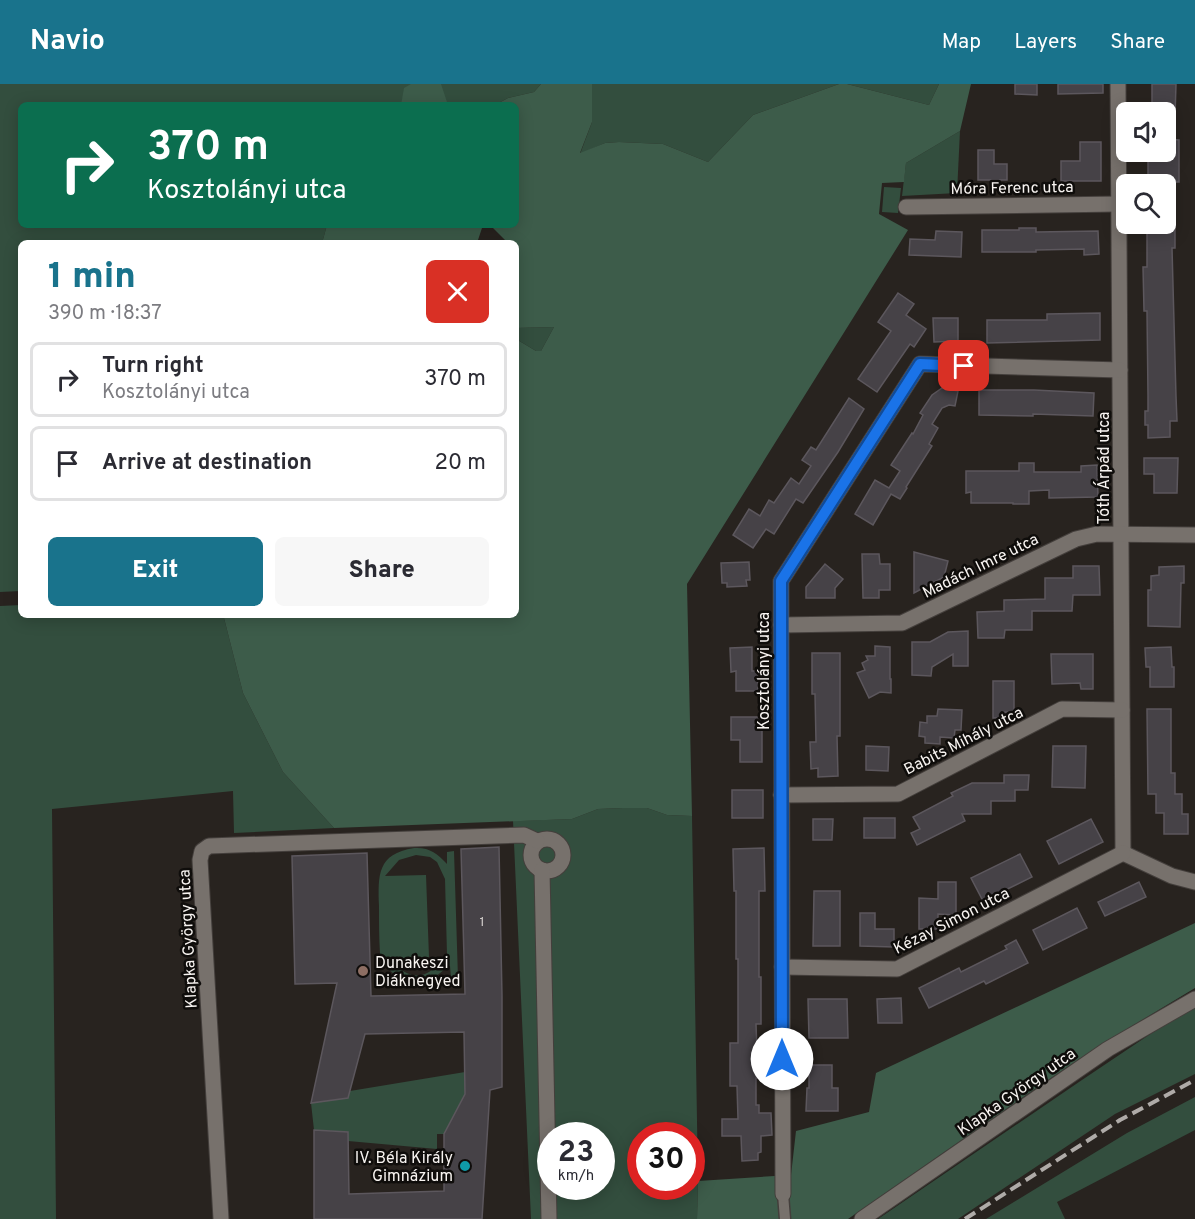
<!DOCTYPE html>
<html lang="en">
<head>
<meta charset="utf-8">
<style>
	:root { --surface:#fff; --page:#f7f7f7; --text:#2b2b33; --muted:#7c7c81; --line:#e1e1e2; --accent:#19738c }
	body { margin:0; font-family:Overpass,sans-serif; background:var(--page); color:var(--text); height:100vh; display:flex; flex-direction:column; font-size:22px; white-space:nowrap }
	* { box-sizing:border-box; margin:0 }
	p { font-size:20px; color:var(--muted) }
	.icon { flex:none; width:33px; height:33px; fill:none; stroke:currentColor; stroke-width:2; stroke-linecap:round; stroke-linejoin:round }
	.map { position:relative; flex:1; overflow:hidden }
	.drawer { position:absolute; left:18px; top:156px; width:501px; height:378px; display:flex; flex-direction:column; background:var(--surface); border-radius:9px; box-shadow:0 3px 15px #0003 }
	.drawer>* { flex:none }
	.guide { position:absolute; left:18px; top:18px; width:501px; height:126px; border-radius:9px; box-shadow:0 3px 15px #0003; background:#0b6e4f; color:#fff; overflow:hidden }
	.tools { position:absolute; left:1116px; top:18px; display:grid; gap:12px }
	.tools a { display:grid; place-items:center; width:60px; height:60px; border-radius:9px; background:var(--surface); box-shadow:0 3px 15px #0003; font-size:30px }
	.speed { position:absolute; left:537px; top:1038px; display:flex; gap:12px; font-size:30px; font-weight:700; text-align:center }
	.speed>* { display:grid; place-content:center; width:78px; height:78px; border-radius:50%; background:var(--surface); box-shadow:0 3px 15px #0003; line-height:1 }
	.speed small { font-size:15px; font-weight:400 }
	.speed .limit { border:9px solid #d22; background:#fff; color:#111 }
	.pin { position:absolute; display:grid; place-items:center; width:51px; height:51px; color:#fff; margin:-26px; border-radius:12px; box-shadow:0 3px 9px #0006 }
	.me { position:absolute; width:66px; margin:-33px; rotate:0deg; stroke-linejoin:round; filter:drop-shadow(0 0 4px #0008) }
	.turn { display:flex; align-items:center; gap:21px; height:126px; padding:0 30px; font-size:27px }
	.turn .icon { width:78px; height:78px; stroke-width:2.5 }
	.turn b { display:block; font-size:42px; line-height:51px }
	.round { display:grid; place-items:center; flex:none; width:63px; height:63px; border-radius:9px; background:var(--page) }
	.summary { display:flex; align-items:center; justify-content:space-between; height:102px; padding:0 30px }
	h1 { font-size:36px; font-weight:800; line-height:45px; color:var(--accent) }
	.action { display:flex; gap:12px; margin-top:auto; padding:12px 30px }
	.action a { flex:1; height:69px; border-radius:9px; background:var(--accent); color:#fff; font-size:24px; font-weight:800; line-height:69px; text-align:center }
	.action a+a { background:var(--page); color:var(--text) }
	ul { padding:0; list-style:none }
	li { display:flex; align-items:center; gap:18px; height:75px; margin:0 12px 9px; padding:0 18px; border:3px solid var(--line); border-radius:9px }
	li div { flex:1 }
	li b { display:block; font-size:22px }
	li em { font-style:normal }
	header { display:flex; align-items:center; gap:36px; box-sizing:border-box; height:84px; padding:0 30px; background:var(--accent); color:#fff }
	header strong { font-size:28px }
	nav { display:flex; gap:33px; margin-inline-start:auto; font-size:21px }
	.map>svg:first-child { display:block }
	.green { fill:#334e3e; fill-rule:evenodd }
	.forest { fill:#3d5c4a }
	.building { fill:#464247; stroke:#5c575d; stroke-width:1.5 }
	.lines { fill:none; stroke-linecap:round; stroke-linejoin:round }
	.pedestrian-casing { stroke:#443f3c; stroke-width:13 }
	.minor-casing { stroke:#443f3c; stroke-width:17 }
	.pedestrian { stroke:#77716c; stroke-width:10 }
	.minor { stroke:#77716c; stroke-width:15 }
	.rail { stroke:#afaba8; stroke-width:4; stroke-dasharray:12 6; stroke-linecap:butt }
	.route-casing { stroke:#114b97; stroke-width:15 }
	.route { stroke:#1a73e8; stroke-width:10 }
	.education-dot { fill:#8d6e63; stroke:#0f0d0b; stroke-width:2 }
	.culture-dot { fill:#0f9aa8; stroke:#0f0d0b; stroke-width:2 }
	.labels { text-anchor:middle; stroke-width:5; stroke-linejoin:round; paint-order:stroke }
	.number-label { font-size:14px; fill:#ccc8c6 }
	.street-label { font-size:16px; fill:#f8f4f1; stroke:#0f0d0b }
	.poi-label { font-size:16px; fill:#f8f4f1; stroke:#0f0d0b; text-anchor:start }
</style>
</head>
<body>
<header>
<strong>Navio</strong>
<nav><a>Map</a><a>Layers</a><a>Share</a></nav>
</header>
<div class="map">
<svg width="1195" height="1135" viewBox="0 0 1195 1135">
	<rect width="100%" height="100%" fill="#28231f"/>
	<g class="green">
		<path d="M0,0H541L534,8L508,14L495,21H21V141H327L322,159H21V507L0,508Z"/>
		<path d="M592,0H839L753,31L708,78L663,60L619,58L605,59L580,70L592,38Z"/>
		<path d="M847,0H939L929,21Z"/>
		<path d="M960,47L957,109L902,112L906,79Z"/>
		<path d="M884,103L901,104L898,129L882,128Z"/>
		<path d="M554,243L541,267H536L516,255V244Z"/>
		<path d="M21,521V531H225L224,534L243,609L283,688L334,744L234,749L233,707L52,725L56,1135H0V522Z"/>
		<path d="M622,724H647L667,731L692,732L698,1097L697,1135H531L513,737L572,735L598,725ZM550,1052H602V1102H550ZM640,1052H692V1102H640Z"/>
		<path d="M414,764C429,763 437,769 447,780V768L454,767L458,894H451L450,882H448C424,907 393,902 380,870C379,854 379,838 379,822C378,791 377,770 414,764ZM416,771L430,773L437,778L445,795L447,871C427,896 412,899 389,875L429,873L426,791L385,792L399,776Z"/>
		<path d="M1195,920V990L1115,1030L958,1135H878L1079,998Z"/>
		<path d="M465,988V1010L444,1050H437V1065L348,1057V1048L314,1046L311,1019L348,1014L350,1007Z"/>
		<path d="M1195,1013V1046L1057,1118L1065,1135H986L1127,1049Z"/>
	</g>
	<g class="forest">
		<path d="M411,0H441L448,21H401L404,4Z"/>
		<path d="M541,0H592V38L580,69L605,59L619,58L663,60L708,78L753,31L839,0H847L929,21L939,0H971L960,47L906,79L904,98L882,99L879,130L908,146L687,500L692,732L667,731L647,724H622L598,725L572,735L334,744L283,688L243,609L224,534L225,531H516V255L536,267H541L554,243L516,244V159H508L490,141H516V21H495L508,14L534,8Z"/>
		<path d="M327,141H483L477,159H322Z"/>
		<path d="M1195,839V904L1099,962L1042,1000L848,1135H697L698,1097L791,1091L796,1047L869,1028L876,989Z"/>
	</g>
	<g class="building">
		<path d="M1015,0H1037V11L1015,10Z"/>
		<path d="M1058,0H1103V9L1058,10Z"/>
		<path d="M1152,0H1176L1175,32H1166V28H1152Z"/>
		<path d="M1166,55L1179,56V98H1148V68H1166Z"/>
		<path d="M1080,58H1101V97H1061V77H1080Z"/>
		<path d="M978,66H994V80H1007V96H978Z"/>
		<path d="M1147,140H1175V164H1172L1176,312L1177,337H1170V353L1148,354V341H1145V327H1148V312L1147,227H1144L1143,183H1147Z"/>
		<path d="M1019,144H1036V148L1098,147L1099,170L1084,171V165L1036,166V168H982V146H1019Z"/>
		<path d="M936,147L962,148L961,173L909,171L910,155L935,156Z"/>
		<path d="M898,209L914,220L906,231L926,245L914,263L910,260L877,308L858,295L891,247L878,238Z"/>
		<path d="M1100,229V256L987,259V236H1047V230Z"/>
		<path d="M933,234H958V257L934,258Z"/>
		<path d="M942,304L958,307L955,322L949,321L942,324L932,340L938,344L929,360L932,362L906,403L907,404L900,415L891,410L873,441L855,430L875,396L889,404L900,387L891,381L912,349L913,350L923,331L920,329L932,311Z"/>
		<path d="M979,306H1034L1094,309L1093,332L1033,330V332L979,331Z"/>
		<path d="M849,314L864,325L838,368L803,419L796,415L774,450L766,445L753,464L733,451L749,425L760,432L769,416L774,419L791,394L799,400L811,382L802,376L811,363L816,366Z"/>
		<path d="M1144,374H1178L1177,409H1154V390H1144Z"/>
		<path d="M1019,379H1034V388H1081V382L1097,381L1098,413L1049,414V406L1029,407V420H1013V419H971V408L966,409V387H1019Z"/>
		<path d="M914,468L948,477L944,493L914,509Z"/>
		<path d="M862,470H879L880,480H890V506H879V514H863Z"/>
		<path d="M749,478L750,496H746L747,502L727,503V499H722L721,479Z"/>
		<path d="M825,480L843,495L835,504V514H806V503Z"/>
		<path d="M1073,482H1099L1100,511H1073L1072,527H1032V546H1005L1004,554H978L977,528L1004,527V516L1045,515V494H1073Z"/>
		<path d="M1184,482V499H1181L1180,543L1148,542V506H1151V492L1159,491V483Z"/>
		<path d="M968,547V582H953V570L932,583L931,592L912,591V558H930L948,548Z"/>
		<path d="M875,562L890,563V595H891V609L880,608L869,614L857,589L865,586L862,579L868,576L866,572H875Z"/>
		<path d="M752,563V587H758V607H736V587L731,588L730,564Z"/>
		<path d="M1171,563L1172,583H1174V603H1150V583H1146L1145,564Z"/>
		<path d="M812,569H840V652H837L838,692L818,693V684L811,685L810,658H816L815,610H812Z"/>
		<path d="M1051,570H1093V605H1081L1080,599L1052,600Z"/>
		<path d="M993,597H1014V628H1005V634H993Z"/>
		<path d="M938,625L962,626L961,646H955L954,654L940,653V660L925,659V653L919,652L920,638L927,639V632H937Z"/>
		<path d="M1147,625H1171V689H1175V710H1182V730H1188V750H1164V729H1156V710H1148Z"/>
		<path d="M731,633H762V678H740V656H731Z"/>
		<path d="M866,662L889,663L888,687L866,686Z"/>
		<path d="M1053,662H1086L1085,704L1052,703Z"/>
		<path d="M1004,691H1029L1028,706H1015V717H991V730H962L965,737L917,761L911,749L920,745L913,733L953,712L951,709L972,699H1004Z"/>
		<rect x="732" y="706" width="31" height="28"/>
		<rect x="864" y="734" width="31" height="20"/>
		<path d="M813,735H833L832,756H813Z"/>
		<path d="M1091,735L1103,758L1059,780L1047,757Z"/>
		<path d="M499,763L502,912V1003L490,1006L482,1135H314V1046L348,1048L349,1110L444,1107V1050L465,1010L464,948L365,950L348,1014L311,1019L337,899L295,900L292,772L367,769L371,912L465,910L461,765Z"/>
		<path d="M764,764L765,807H759V893H761V940H756L757,969H762L763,994H756V1021H759V1029H771L772,1051L761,1052V1068L758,1069V1076L742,1077L741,1052H722V1035H738L737,1002H730V959H738V875H736V807H734L733,765Z"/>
		<path d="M1020,770L1032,793L983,817L971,794Z"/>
		<path d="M938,798H956V831L938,830V845H919V814L938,815Z"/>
		<path d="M1139,798L1146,813L1105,832L1098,818Z"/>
		<path d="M814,807H840V862H813Z"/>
		<path d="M1077,824L1087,844L1043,866L1033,846Z"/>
		<path d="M860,829H875V845H894V863L860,862Z"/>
		<path d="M1016,856L1028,879L986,900L984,897L929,924L919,904L959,884L961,888L1007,865L1005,862Z"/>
		<path d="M901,914L902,939H878L877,915Z"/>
		<path d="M808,915H847L848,954H809Z"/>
		<path d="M809,981H832V1004H838V1027H806L807,1004H809Z"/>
	</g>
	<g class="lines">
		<defs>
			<path id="pedestrian" d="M783,1110L785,1135"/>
			<g id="minor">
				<path d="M1118,0L1123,769"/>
				<path d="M906,123L1119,120"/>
				<path d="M781,541L902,539L1076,455L1097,450L1195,451"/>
				<path d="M781,711L898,710L1062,625L1122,626"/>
				<circle cx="547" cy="771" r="16"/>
				<path d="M1123,769L1172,792L1195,798"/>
				<path d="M542,786L549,1135"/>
				<path d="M782,883L897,885L1123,769"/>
				<path d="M783,1110L781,497L920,280L1120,286"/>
				<path d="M221,1135L200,776L202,767L209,762L524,751L537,757"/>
				<path d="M862,1135L1108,965L1195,915"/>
			</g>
		</defs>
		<use href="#pedestrian" class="pedestrian-casing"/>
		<use href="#minor" class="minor-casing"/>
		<use href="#pedestrian" class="pedestrian"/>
		<use href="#minor" class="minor"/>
		<path class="rail" d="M965,1135L1120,1036L1195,996"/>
	</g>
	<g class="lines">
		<defs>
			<path id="route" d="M782,975L781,497L920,280L964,282"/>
		</defs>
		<use href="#route" class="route-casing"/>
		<use href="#route" class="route"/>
	</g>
	<circle class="education-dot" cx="363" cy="887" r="6"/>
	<circle class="culture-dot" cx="465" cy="1082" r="6"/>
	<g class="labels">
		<g class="number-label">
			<text x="482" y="842">1</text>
		</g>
		<g class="street-label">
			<text transform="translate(1012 103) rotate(-1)" y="6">Móra Ferenc utca</text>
			<text transform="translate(1103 384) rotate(-90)" y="6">Tóth Árpád utca</text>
			<text transform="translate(980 481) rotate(-26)" y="6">Madách Imre utca</text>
			<text transform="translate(763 587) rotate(-90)" y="6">Kosztolányi utca</text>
			<text transform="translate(963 656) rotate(-27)" y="6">Babits Mihály utca</text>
			<text transform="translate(951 836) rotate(-27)" y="6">Kézay Simon utca</text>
			<text transform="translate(187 855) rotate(-93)" y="6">Klapka György utca</text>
			<text transform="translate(1016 1007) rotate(-35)" y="6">Klapka György utca</text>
		</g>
		<g class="poi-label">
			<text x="375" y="884">Dunakeszi<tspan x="375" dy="18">Diáknegyed</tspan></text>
			<text x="453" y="1079" text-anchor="end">IV. Béla Király<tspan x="453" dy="18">Gimnázium</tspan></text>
		</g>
	</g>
</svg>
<div class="tools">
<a><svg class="icon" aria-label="sound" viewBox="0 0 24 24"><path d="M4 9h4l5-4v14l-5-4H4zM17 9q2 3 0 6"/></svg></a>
<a><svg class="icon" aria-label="search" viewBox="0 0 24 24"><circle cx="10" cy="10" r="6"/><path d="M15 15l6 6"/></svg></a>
</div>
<div class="speed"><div>23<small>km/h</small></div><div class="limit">30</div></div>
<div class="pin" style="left:964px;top:282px;background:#d93025"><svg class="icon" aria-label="arrive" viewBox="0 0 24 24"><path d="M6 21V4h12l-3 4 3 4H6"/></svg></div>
<svg class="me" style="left:782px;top:975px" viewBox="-20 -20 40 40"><circle r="19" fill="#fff"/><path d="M0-13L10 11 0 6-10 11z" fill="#1a73e8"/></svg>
<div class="guide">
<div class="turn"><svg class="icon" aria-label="right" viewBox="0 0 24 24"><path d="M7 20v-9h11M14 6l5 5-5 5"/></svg><div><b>370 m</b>Kosztolányi utca</div></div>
</div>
<section class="drawer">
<div class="summary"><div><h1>1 min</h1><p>390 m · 18:37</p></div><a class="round" style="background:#d93025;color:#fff"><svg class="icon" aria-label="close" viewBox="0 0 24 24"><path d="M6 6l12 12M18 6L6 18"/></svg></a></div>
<ul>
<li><svg class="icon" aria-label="right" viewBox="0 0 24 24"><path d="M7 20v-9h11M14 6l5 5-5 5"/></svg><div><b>Turn right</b><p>Kosztolányi utca</p></div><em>370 m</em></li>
<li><svg class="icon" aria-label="arrive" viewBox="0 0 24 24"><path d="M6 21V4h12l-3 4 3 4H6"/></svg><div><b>Arrive at destination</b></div><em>20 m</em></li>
</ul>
<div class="action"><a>Exit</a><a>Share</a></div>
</section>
</div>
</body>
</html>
